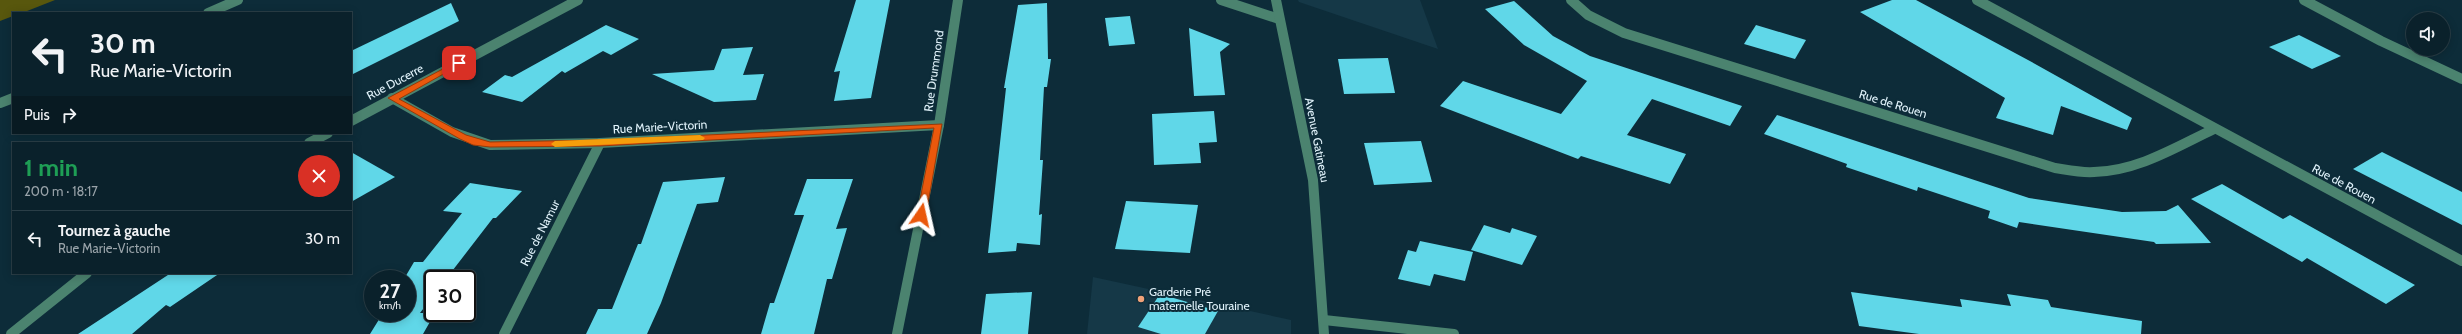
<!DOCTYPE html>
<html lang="fr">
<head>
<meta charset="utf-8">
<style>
	:root { --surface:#0a212b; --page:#182e37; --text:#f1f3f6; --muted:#99a3a9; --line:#2a3e47 }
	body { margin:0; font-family:Cabin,sans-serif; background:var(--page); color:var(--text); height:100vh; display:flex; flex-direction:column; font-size:15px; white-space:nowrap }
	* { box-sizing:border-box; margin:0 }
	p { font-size:13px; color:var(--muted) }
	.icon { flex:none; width:22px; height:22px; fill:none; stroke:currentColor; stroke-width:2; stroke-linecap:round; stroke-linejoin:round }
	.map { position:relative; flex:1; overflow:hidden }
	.panel { position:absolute; left:12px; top:142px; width:340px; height:132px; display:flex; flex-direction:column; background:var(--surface); border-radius:0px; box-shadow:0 2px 10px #0003,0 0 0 1px var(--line) }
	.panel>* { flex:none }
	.banner { position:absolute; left:12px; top:12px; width:340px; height:122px; border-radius:0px; box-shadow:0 2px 10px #0003,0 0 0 1px var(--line); background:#0a212b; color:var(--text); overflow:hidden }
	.fabs { position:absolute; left:2406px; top:12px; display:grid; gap:8px }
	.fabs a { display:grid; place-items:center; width:44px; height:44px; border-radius:50%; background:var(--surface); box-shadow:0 2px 10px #0003,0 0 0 1px var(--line); font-size:20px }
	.speed { position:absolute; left:364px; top:270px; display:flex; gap:8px; font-size:20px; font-weight:700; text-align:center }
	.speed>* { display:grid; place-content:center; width:52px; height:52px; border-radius:50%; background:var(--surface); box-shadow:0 2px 10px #0003,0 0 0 1px var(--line); line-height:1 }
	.speed small { font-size:10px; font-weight:400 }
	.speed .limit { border:2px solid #111; border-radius:6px; background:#fff; color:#111 }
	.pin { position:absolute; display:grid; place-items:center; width:34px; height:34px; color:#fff; margin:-17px; border-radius:8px; box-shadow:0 2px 6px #0006 }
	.me { position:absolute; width:44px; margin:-22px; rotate:11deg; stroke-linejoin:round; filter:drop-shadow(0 0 3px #0008) }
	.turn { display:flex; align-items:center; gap:14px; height:84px; padding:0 12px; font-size:18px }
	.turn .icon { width:52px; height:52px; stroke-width:2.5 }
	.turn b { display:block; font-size:28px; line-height:34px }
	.then { display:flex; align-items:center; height:38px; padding:0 12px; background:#0003; gap:8px; font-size:15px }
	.round { display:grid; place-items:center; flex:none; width:42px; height:42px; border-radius:21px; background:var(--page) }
	.head { display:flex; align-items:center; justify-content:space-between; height:68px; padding:0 12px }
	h1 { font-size:24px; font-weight:700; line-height:30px; color:#1e9e55 }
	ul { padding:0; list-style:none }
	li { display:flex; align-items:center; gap:12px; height:56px; padding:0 12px; border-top:1px solid var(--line) }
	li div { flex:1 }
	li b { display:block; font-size:15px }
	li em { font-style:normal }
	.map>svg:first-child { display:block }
	.built { fill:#153847 }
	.forest { fill:#58570d }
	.building { fill:#60d7e8 }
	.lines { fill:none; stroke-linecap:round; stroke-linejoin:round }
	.minor { stroke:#4b836f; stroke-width:10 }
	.route { fill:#ea580c; stroke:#983908 }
	.slow { fill:#f59e0b }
	.poi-dot { fill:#f0a279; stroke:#0d2c39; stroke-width:1.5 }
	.labels { text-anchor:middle; stroke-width:4; stroke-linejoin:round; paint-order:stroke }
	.street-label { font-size:12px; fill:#e0f2fa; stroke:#0d2c39 }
	.poi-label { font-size:12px; fill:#e0f2fa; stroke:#0d2c39; text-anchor:start }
</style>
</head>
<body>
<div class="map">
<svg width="2462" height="334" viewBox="0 0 2462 334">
	<rect width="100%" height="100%" fill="#0d2c39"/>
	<g class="built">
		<path d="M1298,0H1420L1438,49L1299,2Z"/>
		<path d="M1093,277L1291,320V334H1087Z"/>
	</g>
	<path class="forest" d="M0,0H55L22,13H13V16L0,21Z"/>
	<g class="building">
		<path d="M856,0H890L871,98L834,101L840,71L834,72Z"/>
		<path d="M1892,0H1916L2028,60L2132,118L2127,130L2061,106L2053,135L1996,118L2005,98L1860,12Z"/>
		<path d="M1514,1L1553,36L1590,56L1742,106L1730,126L1652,99L1627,135L1686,154L1670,184L1581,156L1578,159L1440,106L1463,81L1561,114L1587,81L1524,45L1485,9Z"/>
		<path d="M451,3L459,21L351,75V51Z"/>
		<path d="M1047,3L1048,59H1051L1047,87H1044L1040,160H1043L1039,215L1042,214L1040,245L1017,243L1016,251L988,253L1006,88H1004L1018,5Z"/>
		<path d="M1130,16L1135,44L1109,46L1105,18Z"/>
		<path d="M606,25L639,39L611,55L603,51L565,73L562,71L522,102L482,92L505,75L512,77Z"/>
		<path d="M1756,25L1806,40L1795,59L1744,44Z"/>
		<path d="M1189,28L1230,44L1220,52L1225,95L1194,96Z"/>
		<path d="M2299,35L2341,56L2312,69L2269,47Z"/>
		<path d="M753,47L743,75L764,74L756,100L714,102L652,74L714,70L722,49Z"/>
		<path d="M1388,58L1395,93L1344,94L1338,59Z"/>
		<path d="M1214,111L1217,142L1199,143L1201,163L1154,165L1152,114Z"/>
		<path d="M1777,115L2029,198L2122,212L2166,211L2178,205L2211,243L2156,244L2154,242L2019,222L2017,228L1988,218L1990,211L1918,187L1917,191L1846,167L1847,164L1764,134Z"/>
		<path d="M1421,141L1432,182L1374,185L1364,143Z"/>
		<path d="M351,152L395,177L351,202Z"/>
		<path d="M2382,152L2462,192V225L2353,169Z"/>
		<path d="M725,177L718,202L697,204L661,303L647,334H586L598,309H612L638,244H641L663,182Z"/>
		<path d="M807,179H853L836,229L847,228L832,279H827L814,334H761L770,303H774L804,215H794Z"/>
		<path d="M470,183L522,191L496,218H493L446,279H433V296L420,313H435L423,334H370L383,313H407V279H404L414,262H423L462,213L443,211Z"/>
		<path d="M2222,184L2283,219L2290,215L2415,285L2386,304L2307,258L2302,262L2191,199Z"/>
		<path d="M1126,201L1198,205L1190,253L1115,249Z"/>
		<path d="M1484,225L1510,233L1512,228L1537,236L1522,265L1471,250Z"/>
		<path d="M1420,241L1473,252L1465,281L1434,274L1430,286L1398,279L1408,250L1416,252Z"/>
		<path d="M171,273H220L170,307L166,305L132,334H78Z"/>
		<path d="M1032,292L1028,334H981L986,294Z"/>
		<path d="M1851,292L1962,307L1960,299L2011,306L2007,294L2048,300L2051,307L2142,321L2141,334H1919L1859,326Z"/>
		<path d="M1160,294L1218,311L1205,334H1161L1138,327Z"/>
	</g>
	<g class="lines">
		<g class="minor">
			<path d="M1221,0L1279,19"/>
			<path d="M1276,0L1313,180L1324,334"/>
			<path d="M1571,0L1588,15L1624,33L2055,168C2068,170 2081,173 2094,172C2138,171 2176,147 2214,129"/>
			<path d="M1977,0L2462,261"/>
			<path d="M2304,0L2381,41L2462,79"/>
			<path d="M208,13L238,0"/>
			<path d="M392,98L452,132L490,145L600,143L939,125"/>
			<path d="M0,103L13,98"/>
			<path d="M351,121L578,0"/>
			<path d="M309,143L328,133"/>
			<path d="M1324,320L1454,334"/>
			<path d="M11,334L87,273"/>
			<path d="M504,334L600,143"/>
			<path d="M897,334L939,125L958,0"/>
		</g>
	</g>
	<path class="route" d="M456,62L463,63L399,99L466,135L490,142L600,140L942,124L926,215L921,218L917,215L934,128L600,146L490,147L473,145L460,139L388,98Z"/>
	<path class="slow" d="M700,135L705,138L703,140L555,147L551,144L555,141Z"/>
	<circle class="poi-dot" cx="1141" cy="299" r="4"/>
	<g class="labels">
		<g class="street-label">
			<text transform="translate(934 71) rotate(-82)" y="4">Rue Drummond</text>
			<text transform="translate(395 82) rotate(-28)" y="4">Rue Ducerre</text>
			<text transform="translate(1893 104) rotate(17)" y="4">Rue de Rouen</text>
			<text transform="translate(660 127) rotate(-3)" y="4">Rue Marie-Victorin</text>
			<text transform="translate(1317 140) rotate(79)" y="4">Avenue Gatineau</text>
			<text transform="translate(2344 184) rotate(28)" y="4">Rue de Rouen</text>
			<text transform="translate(540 233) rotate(-63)" y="4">Rue de Namur</text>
		</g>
		<g class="poi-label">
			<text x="1149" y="296">Garderie Pré<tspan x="1149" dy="14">maternelle Touraine</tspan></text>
		</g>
	</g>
</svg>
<div class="fabs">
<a><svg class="icon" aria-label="sound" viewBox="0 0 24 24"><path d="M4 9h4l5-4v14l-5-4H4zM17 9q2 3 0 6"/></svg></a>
</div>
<div class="speed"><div>27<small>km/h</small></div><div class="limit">30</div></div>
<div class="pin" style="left:459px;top:63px;background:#d93025"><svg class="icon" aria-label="arrive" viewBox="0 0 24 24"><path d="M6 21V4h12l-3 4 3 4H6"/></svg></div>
<svg class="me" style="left:921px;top:215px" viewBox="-20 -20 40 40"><path d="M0-17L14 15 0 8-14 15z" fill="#ea580c" stroke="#fff" stroke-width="4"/></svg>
<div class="banner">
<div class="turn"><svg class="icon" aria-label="left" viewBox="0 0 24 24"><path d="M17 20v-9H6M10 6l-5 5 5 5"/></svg><div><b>30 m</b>Rue Marie-Victorin</div></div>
<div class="then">Puis<svg class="icon" aria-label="right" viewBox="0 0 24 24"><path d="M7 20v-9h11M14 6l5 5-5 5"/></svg></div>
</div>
<section class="panel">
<div class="head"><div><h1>1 min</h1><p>200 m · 18:17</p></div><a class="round" style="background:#d93025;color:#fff"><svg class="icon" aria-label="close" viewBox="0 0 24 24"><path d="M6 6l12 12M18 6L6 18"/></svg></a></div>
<ul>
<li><svg class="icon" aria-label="left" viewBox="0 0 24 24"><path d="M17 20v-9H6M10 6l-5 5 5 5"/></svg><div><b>Tournez à gauche</b><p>Rue Marie-Victorin</p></div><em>30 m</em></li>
</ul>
</section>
</div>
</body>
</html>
